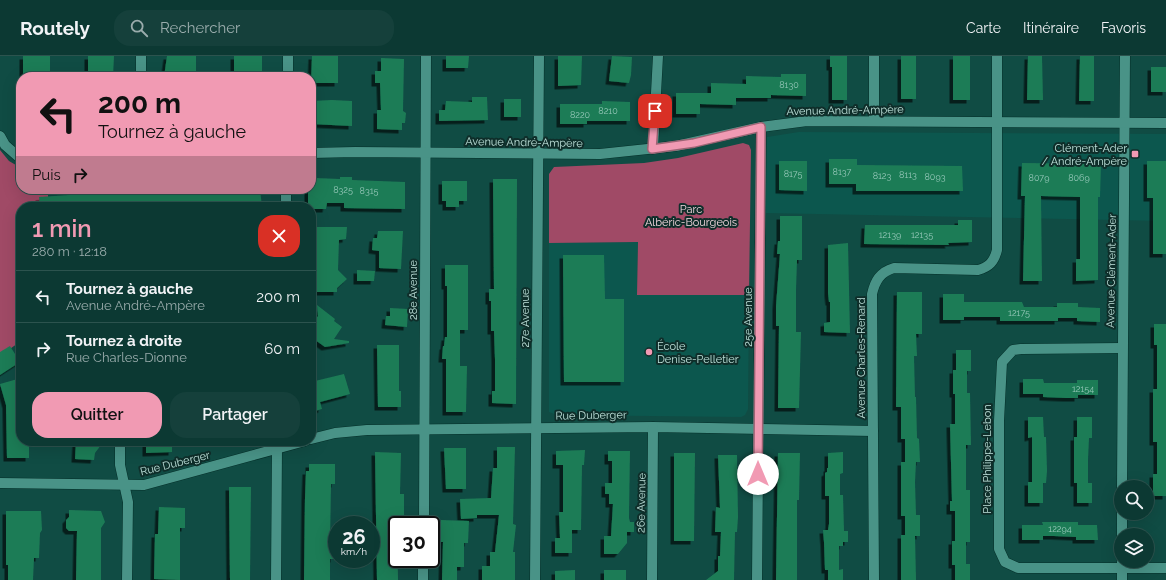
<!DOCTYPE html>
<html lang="fr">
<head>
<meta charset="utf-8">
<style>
	:root { --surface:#0c3933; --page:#15403b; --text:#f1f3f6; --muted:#9aacac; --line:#2c534e; --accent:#f19ab3 }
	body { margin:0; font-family:Raleway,sans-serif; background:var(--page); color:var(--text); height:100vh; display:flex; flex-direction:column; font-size:15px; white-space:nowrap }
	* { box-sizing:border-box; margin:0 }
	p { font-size:13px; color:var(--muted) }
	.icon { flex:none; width:22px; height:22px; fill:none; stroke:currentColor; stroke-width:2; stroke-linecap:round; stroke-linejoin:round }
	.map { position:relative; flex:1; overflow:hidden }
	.sheet { position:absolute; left:16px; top:146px; width:300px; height:244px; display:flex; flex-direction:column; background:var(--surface); border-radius:16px; box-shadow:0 4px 16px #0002,0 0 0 1px var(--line) }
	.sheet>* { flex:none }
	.guide { position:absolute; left:16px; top:16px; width:300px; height:122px; border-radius:16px; box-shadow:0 4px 16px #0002,0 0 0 1px var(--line); background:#f19ab3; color:#111; overflow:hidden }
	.controls { position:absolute; left:1114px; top:424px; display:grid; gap:8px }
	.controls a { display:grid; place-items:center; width:40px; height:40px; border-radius:50%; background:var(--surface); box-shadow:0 4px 16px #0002,0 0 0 1px var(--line); font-size:20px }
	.speed { position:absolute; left:328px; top:460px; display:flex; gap:8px; font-size:20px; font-weight:700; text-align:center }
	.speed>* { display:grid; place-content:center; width:52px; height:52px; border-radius:50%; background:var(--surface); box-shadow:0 4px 16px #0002,0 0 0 1px var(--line); line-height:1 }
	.speed small { font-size:10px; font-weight:400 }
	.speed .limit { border:2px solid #111; border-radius:6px; background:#fff; color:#111 }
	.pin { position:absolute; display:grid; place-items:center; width:34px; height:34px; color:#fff; margin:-17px; border-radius:8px; box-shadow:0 2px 6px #0006 }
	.me { position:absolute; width:44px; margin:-22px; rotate:0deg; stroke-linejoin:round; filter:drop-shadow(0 0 3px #0008) }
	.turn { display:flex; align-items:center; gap:14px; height:84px; padding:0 16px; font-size:18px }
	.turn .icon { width:52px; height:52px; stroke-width:2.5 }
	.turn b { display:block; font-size:28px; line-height:34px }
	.then { display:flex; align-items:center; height:38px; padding:0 16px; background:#0003; gap:8px; font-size:15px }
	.round { display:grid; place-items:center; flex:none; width:42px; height:42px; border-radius:16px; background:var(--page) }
	.overview { display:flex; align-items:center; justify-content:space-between; height:68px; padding:0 16px }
	h1 { font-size:24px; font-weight:600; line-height:30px; color:var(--accent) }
	.action { display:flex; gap:8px; margin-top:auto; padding:8px 16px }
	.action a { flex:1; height:46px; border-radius:16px; background:var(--accent); color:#111; font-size:16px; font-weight:600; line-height:46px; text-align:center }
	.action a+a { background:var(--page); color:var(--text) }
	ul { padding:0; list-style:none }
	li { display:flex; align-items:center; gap:12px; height:52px; padding:0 16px; border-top:1px solid var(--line) }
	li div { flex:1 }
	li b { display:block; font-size:15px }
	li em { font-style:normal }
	header { display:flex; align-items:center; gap:24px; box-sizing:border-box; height:56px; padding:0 20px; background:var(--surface); border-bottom:1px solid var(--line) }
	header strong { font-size:19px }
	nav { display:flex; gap:22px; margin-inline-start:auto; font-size:14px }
	.search { width:280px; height:36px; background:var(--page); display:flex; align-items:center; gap:10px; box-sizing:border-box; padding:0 14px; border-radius:16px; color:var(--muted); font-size:15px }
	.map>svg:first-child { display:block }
	.built { fill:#0c574e }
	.green { fill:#a04a66 }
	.building { fill:#1d7c56; filter:url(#shadow) }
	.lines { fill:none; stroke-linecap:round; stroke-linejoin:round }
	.street-casing { stroke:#05302a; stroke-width:11 }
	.secondary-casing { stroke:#05302a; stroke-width:11 }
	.street { stroke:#499387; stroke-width:10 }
	.secondary { stroke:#499387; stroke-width:10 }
	.route-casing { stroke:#9d6474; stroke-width:10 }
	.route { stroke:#f19ab3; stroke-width:7 }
	.poi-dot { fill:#f19ab3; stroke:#0f2e2a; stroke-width:1.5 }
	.labels { text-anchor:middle; stroke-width:4; stroke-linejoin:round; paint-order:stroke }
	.number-label { font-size:9px; fill:#95c7b8 }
	.street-label { font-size:11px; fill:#bde0d9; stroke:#0f2e2a }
	.poi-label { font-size:11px; fill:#bde0d9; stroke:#0f2e2a; text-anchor:end }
	.park-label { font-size:11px; fill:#f3d7de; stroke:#0f2e2a }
</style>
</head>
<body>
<header>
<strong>Routely</strong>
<div class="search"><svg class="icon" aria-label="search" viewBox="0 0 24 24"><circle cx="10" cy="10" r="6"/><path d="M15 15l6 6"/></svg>Rechercher</div>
<nav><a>Carte</a><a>Itinéraire</a><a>Favoris</a></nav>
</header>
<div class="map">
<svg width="1166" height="524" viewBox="0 0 1166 524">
	<defs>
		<filter id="shadow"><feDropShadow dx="-3.5" dy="3.5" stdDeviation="0" flood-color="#0009"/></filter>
	</defs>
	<rect width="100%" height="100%" fill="#104c44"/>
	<g class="built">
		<path d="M799,76L1166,78V165L766,157L767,81Z"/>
		<path d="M638,186L637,239H749L748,353L745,359L741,361L557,359L549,356V187Z"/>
	</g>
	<g class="green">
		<path d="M743,87L749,89L751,94L749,239H637L638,186L549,187V118L554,111L644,107L678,102Z"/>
		<path d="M0,94L9,105L21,112V133H48V151H21V285L0,300Z"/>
	</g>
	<g class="building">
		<rect x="23" y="0" width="27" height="21"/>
		<path d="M88,0H114L113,21H88Z"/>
		<path d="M167,0H196V21H164Z"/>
		<path d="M234,0H262V21H237V17H234Z"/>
		<path d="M312,0H338V27H311Z"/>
		<path d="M446,0H469L468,12H446Z"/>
		<path d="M558,0H582L581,29L558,30Z"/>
		<path d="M612,0L632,1L631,19L629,27L609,25Z"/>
		<path d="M830,0H847V44H832V11H830Z"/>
		<rect x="901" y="0" width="15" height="43"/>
		<rect x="953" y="0" width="17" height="44"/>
		<path d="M1028,0H1042L1043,44H1027Z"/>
		<path d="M1080,0H1094V45H1079Z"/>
		<path d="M381,2L404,3L403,55L406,57L405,67H402V74L377,73V54H381L380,27H375V15H381Z"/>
		<rect x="1151" y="11" width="15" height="25"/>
		<path d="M781,18H806V40L771,39V42H736V49L700,48V58H676V37H711V27L746,28V20L781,21Z"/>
		<path d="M472,41H487L488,64L439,65V54H445L446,45L472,46Z"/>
		<rect x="504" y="43" width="17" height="18"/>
		<path d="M332,44L352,45V70L311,68V45Z"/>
		<path d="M602,45L630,46V65H587V68H560V48H602Z"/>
		<path d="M829,103H857V109L962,110L963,135H856V128H829Z"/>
		<path d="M779,105H807V135L779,134Z"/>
		<path d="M1147,105H1166V198H1153V142H1147Z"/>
		<path d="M1022,107L1101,108L1100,141H1098V224L1076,225V203H1080V141L1041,140L1042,225H1023L1025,140H1021Z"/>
		<path d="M340,121H352V124L405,126V153L344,152V147H327L326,153H311L310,148H308V133H311V124H315V122L340,123Z"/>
		<path d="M493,123H517L516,348L492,347V335H495V303L494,275H491V245H489V233H494Z"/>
		<path d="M442,125H467V145H459V151H446V145H442Z"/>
		<path d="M160,133H260L262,151H40L39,141Z"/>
		<path d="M780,160H802V204H797L796,234V276H801L799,352H778L779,270H776V250L780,198H777L778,185H780Z"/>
		<path d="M958,164H972V186L948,187L949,189L864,188L865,169H958Z"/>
		<path d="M313,171H347L346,183L339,184L338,214L347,223L337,232V236H317L316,228H311V218H315V180L313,178Z"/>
		<path d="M378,175H403L401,213L379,212V195L372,194L373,182H377Z"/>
		<path d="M848,187L850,277L824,276V267L830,266V246H829L828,237V189Z"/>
		<path d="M563,199H604L605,243H624V326H564Z"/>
		<path d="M445,209H468V274H460V310H467L466,356H446V303H442L443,290H444L445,281H447V230H445Z"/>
		<path d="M357,214L375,215L374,225H357Z"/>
		<path d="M897,236H922V278H916L917,300H914L915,341H916L917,382L919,383L920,406H916L915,426L916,459H920V480H915L916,524H901V479H905V460H901V406H905V383H901V351H896Z"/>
		<path d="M943,238H964V246H1022L1024,251H1057V247H1078V251L1100,252V266L1077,265V262H1058V265H1000V261H964V264H943Z"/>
		<path d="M317,249L335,263L334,265L342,271L334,283L349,285V287L325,291L311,281V256L318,261Z"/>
		<path d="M390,252L408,253L407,271L385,269L386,260H390Z"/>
		<path d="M1154,268H1166V440H1153V418H1157V386H1153V333H1157V289H1154Z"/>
		<path d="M377,289H399V335H401V351H378Z"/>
		<path d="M10,290L20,306L0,319V296Z"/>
		<path d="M956,294H971V315H967V337H970L971,389H966V434H970V486H966V508H970V524H955V509H952V485H955V455H950V445H952L950,368H955V338H953V314H956Z"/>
		<path d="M344,318L350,338L320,346L322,353L311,356V324H314L315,325Z"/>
		<path d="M21,322V385H29V402H7L6,349L0,328Z"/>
		<path d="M1023,323H1043L1044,327H1077V324H1098V339H1078V342H1066L1043,341V338H1023Z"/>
		<path d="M1028,361H1043L1044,381H1046L1047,415L1046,427H1043V447H1028V426H1032V381L1028,382Z"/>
		<path d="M1077,361H1092V382H1089L1088,404V427H1092V447H1077V427H1074V381H1077Z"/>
		<path d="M76,385H95V387L101,389L95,397L94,404L75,403Z"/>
		<path d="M146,385H172V396L146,397Z"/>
		<path d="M497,391H515L513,468L516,469L513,496H515V524H482V510H490V496H495L499,459H477V462L461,463L460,443L491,442L493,412H497Z"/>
		<path d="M444,392H466V433H446Z"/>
		<path d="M585,394L584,409H582L581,474H572V497H555V482H560L559,456H563V409H556V395Z"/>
		<path d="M608,395H630L629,462L630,466H634V476H627V487L618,498H604V480H611L613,448H609V438H605V427H612V405H608Z"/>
		<path d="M375,396L401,397L400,438H404V467H397L398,524H377Z"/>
		<path d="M843,396V417L840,418V439H843L844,475H848V486H843V490H839V514L843,513V524H828V514H825L824,486L823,474H828L829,468V440H825V417L827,416V412H828V397Z"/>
		<path d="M674,397H695L694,485H674Z"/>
		<path d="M778,397H800L799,444H797V524H776Z"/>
		<path d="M718,399H737L738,461L737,476H735L734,524H706L718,515V500H720L721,476H715L716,451L720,452Z"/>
		<path d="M309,408H335V428H331L330,488H334V503H330V524H304L305,442L306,415H309Z"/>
		<path d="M229,431H251L250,524H230Z"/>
		<path d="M159,451L185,452V472H180V524L154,523L155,478H158Z"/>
		<path d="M69,454L101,455L105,466L101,472V524H76L77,475H69L66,472V464L69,461Z"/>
		<path d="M6,455H41L42,474L40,477L39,502H34L33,524H8V509H6Z"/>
		<path d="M441,464L469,465L468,487H464V511H457V524H442L443,486H441L440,478Z"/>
		<path d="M1042,466H1078V469H1097L1098,484H1076V481L1054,480H1043V484H1022V469H1043Z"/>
		<path d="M575,514V524H555V515Z"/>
		<rect x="604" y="514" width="22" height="10"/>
	</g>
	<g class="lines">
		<defs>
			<g id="street">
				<path d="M141,21V0"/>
				<path d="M288,21V0"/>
				<path d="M874,64V0"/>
				<path d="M653,93L658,0"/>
				<path d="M286,151V133"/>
				<path d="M1122,292L1021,293L1013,294L1002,306L999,365V493L1005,506L1018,512H1166"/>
				<path d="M311,383L335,377L367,374L653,371L873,375"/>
				<path d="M120,385V409L128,446L127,524"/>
				<path d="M0,427L144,429L305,385"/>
				<path d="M1122,431L1125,0"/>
				<path d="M424,469L426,0"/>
				<path d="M1122,479V457"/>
				<path d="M1122,506V524"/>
				<path d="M276,524L277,393"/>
				<path d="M423,524V503"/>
				<path d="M535,524L539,0"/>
				<path d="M652,524L653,371"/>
				<path d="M757,524L761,71"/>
				<path d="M874,524L872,238C875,225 880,216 894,212L978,214C989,211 994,206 997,194V0"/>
			</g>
			<g id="secondary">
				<path d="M0,80L5,89L21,103"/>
				<path d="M311,97L355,96L600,98L676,90L761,71L807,65L1166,67"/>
			</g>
		</defs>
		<use href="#street" class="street-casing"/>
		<use href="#secondary" class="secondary-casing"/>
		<use href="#street" class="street"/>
		<use href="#secondary" class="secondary"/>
	</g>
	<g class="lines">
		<defs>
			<path id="route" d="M655,55L652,93L694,87L761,71L758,418"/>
		</defs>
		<use href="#route" class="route-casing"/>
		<use href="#route" class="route"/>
	</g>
	<g class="poi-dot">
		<rect x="1131" y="94" width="8" height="8" rx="2"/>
		<circle cx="649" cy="296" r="4"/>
	</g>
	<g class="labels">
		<g class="number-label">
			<text x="789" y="32">8130</text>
			<text x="608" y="58">8210</text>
			<text x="580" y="62">8220</text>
			<text x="842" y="119">8137</text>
			<text x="793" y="121">8175</text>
			<text x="908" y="122">8113</text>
			<text x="882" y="123">8123</text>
			<text x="935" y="124">8093</text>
			<text x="1039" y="125">8079</text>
			<text x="1079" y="125">8069</text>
			<text x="343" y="137">8325</text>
			<text x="369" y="138">8315</text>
			<text x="890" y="182">12139</text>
			<text x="922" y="182">12135</text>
			<text x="1019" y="260">12175</text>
			<text x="1083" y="336">12154</text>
			<text x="1060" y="476">12294</text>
		</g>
		<g class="street-label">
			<text transform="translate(845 54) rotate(-1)" y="4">Avenue André-Ampère</text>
			<text transform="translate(524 86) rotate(1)" y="4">Avenue André-Ampère</text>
			<text transform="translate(1111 215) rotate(-89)" y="4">Avenue Clément-Ader</text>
			<text transform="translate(413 234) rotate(-90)" y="4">28e Avenue</text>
			<text transform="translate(748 261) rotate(-90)" y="4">25e Avenue</text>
			<text transform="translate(525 262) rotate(-90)" y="4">27e Avenue</text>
			<text transform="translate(861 302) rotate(-90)" y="4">Avenue Charles-Renard</text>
			<text transform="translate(591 359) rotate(-1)" y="4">Rue Duberger</text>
			<text transform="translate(987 403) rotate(-90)" y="4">Place Philippe-Lebon</text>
			<text transform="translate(175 407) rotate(-14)" y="4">Rue Duberger</text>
			<text transform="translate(641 447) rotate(-89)" y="4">26e Avenue</text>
		</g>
		<g class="poi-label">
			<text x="1127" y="96">Clément-Ader<tspan x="1127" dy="13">/ André-Ampère</tspan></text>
			<text x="657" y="294" text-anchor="start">École<tspan x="657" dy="13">Denise-Pelletier</tspan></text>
		</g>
		<g class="park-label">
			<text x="691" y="157">Parc<tspan x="691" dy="13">Albéric-Bourgeois</tspan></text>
		</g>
	</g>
</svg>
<div class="controls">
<a><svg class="icon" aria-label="search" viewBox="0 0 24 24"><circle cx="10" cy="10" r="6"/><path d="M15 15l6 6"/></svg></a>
<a><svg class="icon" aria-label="layers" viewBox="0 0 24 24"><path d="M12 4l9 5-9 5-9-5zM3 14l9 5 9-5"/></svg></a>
</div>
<div class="speed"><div>26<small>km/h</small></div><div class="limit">30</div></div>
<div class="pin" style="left:655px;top:55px;background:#d93025"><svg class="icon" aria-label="arrive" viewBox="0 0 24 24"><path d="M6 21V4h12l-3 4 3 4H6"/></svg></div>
<svg class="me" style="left:758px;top:418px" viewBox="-20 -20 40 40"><circle r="19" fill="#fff"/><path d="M0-13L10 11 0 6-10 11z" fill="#f19ab3"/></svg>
<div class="guide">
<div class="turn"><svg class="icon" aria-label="left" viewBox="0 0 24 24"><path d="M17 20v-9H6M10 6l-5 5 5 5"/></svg><div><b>200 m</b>Tournez à gauche</div></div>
<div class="then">Puis<svg class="icon" aria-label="right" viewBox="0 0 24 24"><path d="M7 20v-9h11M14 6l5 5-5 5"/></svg></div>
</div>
<section class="sheet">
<div class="overview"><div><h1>1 min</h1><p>280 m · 12:18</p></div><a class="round" style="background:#d93025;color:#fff"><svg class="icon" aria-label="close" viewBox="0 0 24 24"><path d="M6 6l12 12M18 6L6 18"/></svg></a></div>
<ul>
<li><svg class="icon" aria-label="left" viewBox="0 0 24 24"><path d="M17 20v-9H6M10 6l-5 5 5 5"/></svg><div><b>Tournez à gauche</b><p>Avenue André-Ampère</p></div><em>200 m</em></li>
<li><svg class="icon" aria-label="right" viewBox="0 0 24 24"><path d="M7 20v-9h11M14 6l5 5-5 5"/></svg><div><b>Tournez à droite</b><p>Rue Charles-Dionne</p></div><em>60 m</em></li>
</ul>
<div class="action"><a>Quitter</a><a>Partager</a></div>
</section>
</div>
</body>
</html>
